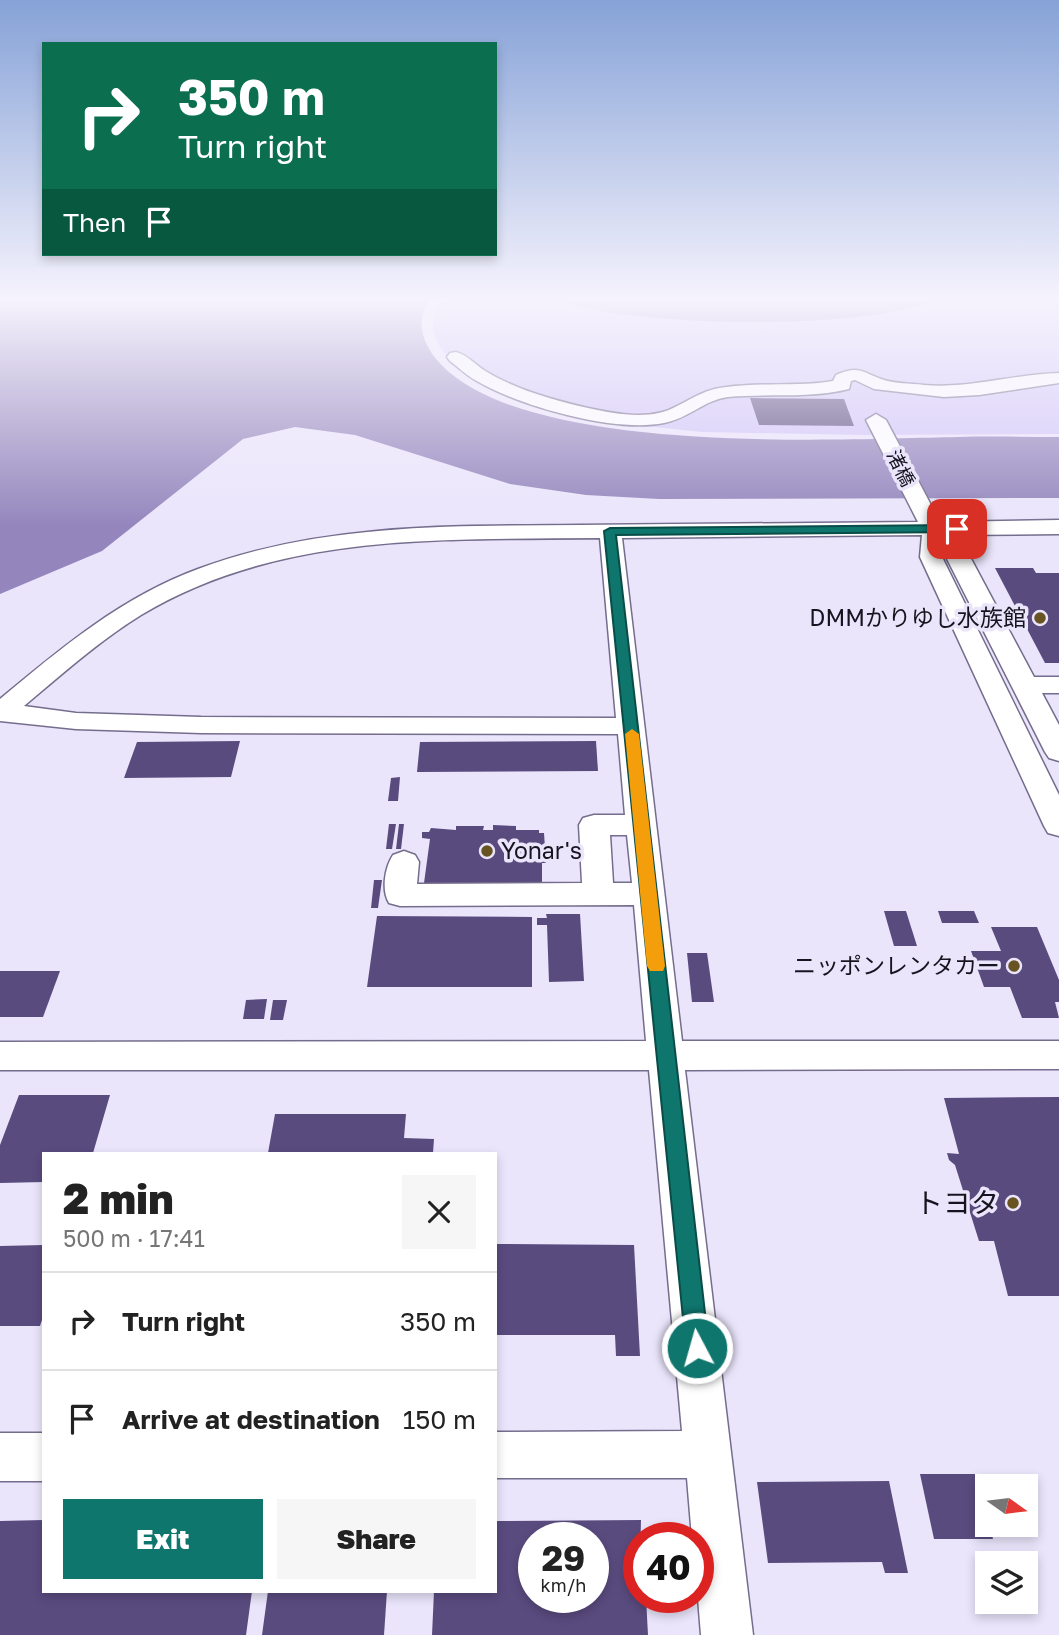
<!DOCTYPE html>
<html lang="en">
<head>
<meta charset="utf-8">
<style>
	:root { --surface:#fff; --page:#f6f6f6; --text:#222; --muted:#767676; --line:#e0e0e0; --accent:#0f766e }
	body { margin:0; font-family:"Golos Text","Noto Sans JP",sans-serif; background:var(--page); color:var(--text); height:100vh; display:flex; flex-direction:column; font-size:26px; white-space:nowrap }
	* { box-sizing:border-box; margin:0 }
	p { font-size:23px; color:var(--muted) }
	.icon { flex:none; width:38px; height:38px; fill:none; stroke:currentColor; stroke-width:2; stroke-linecap:round; stroke-linejoin:round }
	.map { position:relative; flex:1; overflow:hidden }
	.drawer { position:absolute; left:42px; top:1152px; width:455px; height:441px; display:flex; flex-direction:column; background:var(--surface); border-radius:0px; box-shadow:0 4px 10px #0003 }
	.drawer>* { flex:none }
	.top-card { position:absolute; left:42px; top:42px; width:455px; height:214px; border-radius:0px; box-shadow:0 4px 10px #0003; background:#0b6e4f; color:#fff; overflow:hidden }
	.needle { width:46px; rotate:104deg }
	.fabs { position:absolute; left:975px; top:1474px; display:grid; gap:14px }
	.fabs a { display:grid; place-items:center; width:63px; height:63px; border-radius:0px; background:var(--surface); box-shadow:0 4px 10px #0003; font-size:35px }
	.speed { position:absolute; left:518px; top:1522px; display:flex; gap:14px; font-size:35px; font-weight:700; text-align:center }
	.speed>* { display:grid; place-content:center; width:91px; height:91px; border-radius:50%; background:var(--surface); box-shadow:0 4px 10px #0003; line-height:1 }
	.speed small { font-size:18px; font-weight:400 }
	.speed .limit { border:10px solid #d22; background:#fff; color:#111 }
	.pin { position:absolute; display:grid; place-items:center; width:60px; height:60px; color:#fff; margin:-30px; border-radius:14px; box-shadow:0 4px 10px #0006 }
	.me { position:absolute; width:77px; margin:-38px; rotate:354deg; stroke-linejoin:round; filter:drop-shadow(0 0 5px #0008) }
	.turn { display:flex; align-items:center; gap:24px; height:147px; padding:0 21px; font-size:32px }
	.turn .icon { width:91px; height:91px; stroke-width:2.5 }
	.turn b { display:block; font-size:49px; line-height:60px }
	.then { display:flex; align-items:center; height:66px; padding:0 21px; background:#0003; gap:14px; font-size:26px }
	.round { display:grid; place-items:center; flex:none; width:74px; height:74px; border-radius:0px; background:var(--page) }
	.headline { display:flex; align-items:center; justify-content:space-between; height:119px; padding:0 21px }
	h1 { font-size:42px; font-weight:800; line-height:52px }
	.cta { display:flex; gap:14px; margin-top:auto; padding:14px 21px }
	.cta a { flex:1; height:80px; border-radius:0px; background:var(--accent); color:#fff; font-size:28px; font-weight:800; line-height:80px; text-align:center }
	.cta a+a { background:var(--page); color:var(--text) }
	ul { padding:0; list-style:none }
	li { display:flex; align-items:center; gap:21px; height:98px; padding:0 21px; border-top:2px solid var(--line) }
	li div { flex:1 }
	li b { display:block; font-size:26px }
	li em { font-style:normal }
	.map>svg:first-child { display:block }
	.green { fill:#d2c6f8 }
	.water { fill:#9486bd }
	.building { fill:#5a4b7f; fill-rule:evenodd }
	.lines { fill:none; stroke-linecap:round; stroke-linejoin:round }
	.minor-casing { stroke:#756d8d; stroke-width:3 }
	.minor { fill:#fff; fill-rule:evenodd }
	.route { fill:#0f766e; stroke:#0a4d48; stroke-width:2 }
	.slow { fill:#f59e0b }
	.poi-dot { fill:#685322; stroke:#eae5fb; stroke-width:2.5 }
	.labels { text-anchor:middle; stroke-width:7; stroke-linejoin:round; paint-order:stroke }
	.far-street-label { font-size:19px; fill:#171420; stroke:#eae5fb }
	.poi-label { font-size:23px; fill:#171420; stroke:#eae5fb; text-anchor:end }
	.near-poi-label { font-size:28px; fill:#171420; stroke:#eae5fb; text-anchor:end }
</style>
</head>
<body>
<div class="map">
<svg width="1059" height="1635" viewBox="0 0 1059 1635">
	<rect width="100%" height="100%" fill="#eae5fb"/>
	<path class="green" d="M444,298H1059V434L864,435L701,432L618,423L586,416L452,362C433,342 425,321 444,298Z"/>
	<g class="water">
		<path d="M0,298H432C416,317 420,336 433,355C509,458 839,439 958,437C991,436 1025,437 1059,437V498L659,499L586,495L510,484L355,435L295,427L243,439L102,551L0,594Z"/>
		<path d="M549,298H942C868,332 625,328 549,298Z"/>
	</g>
	<g class="building">
		<path d="M750,398L844,399L854,426L759,425Z"/>
		<path d="M995,568H1033L1036,573H1059V663H1045Z"/>
		<path d="M240,741L231,777L124,778L137,742Z"/>
		<path d="M596,741L598,771L417,772L420,742Z"/>
		<path d="M400,777L398,801H388L391,778Z"/>
		<path d="M389,824H396L392,849H386Z"/>
		<path d="M399,824H404L401,849H396Z"/>
		<path d="M493,825L516,826V830H539V833H544L546,863H542V884L424,883L430,839L422,838V832H429L431,828L456,830V826H484L483,830H493Z"/>
		<path d="M374,880H382L378,908H371Z"/>
		<path d="M884,911H906L917,946H894Z"/>
		<path d="M938,911H974L979,923H942Z"/>
		<path d="M546,914H580L584,981L549,982L547,925H537V918H547Z"/>
		<path d="M377,916L532,917V987H367Z"/>
		<path d="M991,927H1037L1059,980V1002H1055L1059,1018H1022L1010,987H984L971,951H1001Z"/>
		<path d="M687,953H707L714,1002H692Z"/>
		<path d="M0,971H60L43,1017H0Z"/>
		<path d="M267,999L264,1019H243L246,1000Z"/>
		<path d="M273,1000H287L283,1020H270Z"/>
		<path d="M19,1095H110L93,1153H44V1182L0,1183V1145Z"/>
		<path d="M1059,1097V1296H1008L994,1241H979L955,1165L949,1160L947,1153L959,1154L944,1098Z"/>
		<path d="M275,1114H406L404,1138L434,1139L433,1153H268Z"/>
		<path d="M495,1244L634,1245L640,1356H616L615,1335H495Z"/>
		<path d="M44,1245V1314L40,1326H0V1246Z"/>
		<path d="M920,1474H977L993,1539H934Z"/>
		<path d="M889,1481L908,1573H885L882,1562L768,1563L757,1482Z"/>
		<path d="M44,1520V1591H252L246,1635H0V1521Z"/>
		<path d="M641,1520L639,1598H646L648,1635H432L434,1591H495V1521ZM534,1538H593V1598H534Z"/>
		<path d="M268,1591H387L384,1635H262Z"/>
	</g>
	<g class="lines">
		<defs>
			<g id="minor">
				<path d="M456,352C468,355 476,366 487,372C517,390 554,400 588,408C616,414 651,421 677,406C695,397 706,389 726,387C762,382 798,387 833,381L836,375C859,365 862,372 881,379C893,384 911,383 924,385C971,389 1013,374 1059,373V383L979,395L944,397L874,389L855,380L851,381L849,389C809,399 769,393 728,397C704,400 688,419 664,423C614,433 519,406 475,380C466,375 458,367 450,361L447,357L450,353Z"/>
				<path d="M876,414L886,420L940,522L1059,520V534L951,535L968,553L1034,677H1059V693H1042L1059,725V761L1049,758L1045,752L943,551L942,557L1059,795V836L1048,833L1044,826L920,557L922,535L622,538L682,1041H1059V1069L685,1070L753,1635H701L698,1598V1538H692L687,1478H495V1432L682,1431L649,1070H0V1042L646,1041L634,905L400,906L389,903C381,890 385,867 393,855L404,851L415,855L419,862L417,884L582,883L579,825L583,818L594,815H625L618,734L201,733L76,729L0,721V699C61,648 122,597 198,569C321,523 450,526 580,525C692,524 805,523 918,522L866,420ZM600,538L616,718L201,717L76,713L24,706C62,674 99,641 141,615C280,531 444,540 600,538ZM610,835H627L632,883H613Z"/>
				<rect x="0" y="1433" width="44" height="48"/>
			</g>
		</defs>
		<use href="#minor" class="minor-casing"/>
		<use href="#minor" class="minor"/>
	</g>
	<linearGradient id="sky" x2="0" y2="1"><stop stop-color="#86a2d7"/><stop offset="0.57" stop-color="#f6f3fd"/><stop offset="1" stop-color="#f6f3fd" stop-opacity="0"/></linearGradient>
	<rect width="1059" height="526" fill="url(#sky)"/>
	<path class="route" d="M957,525L963,529L961,532L616,535L709,1348L706,1356L697,1360L689,1356L686,1348L604,531L610,528Z"/>
	<path class="slow" d="M632,729L639,734L665,966L663,971H650L647,966L625,734Z"/>
	<g class="poi-dot">
		<circle cx="1040" cy="618" r="7"/>
		<circle cx="487" cy="851" r="7"/>
		<circle cx="1014" cy="966" r="7"/>
		<circle cx="1013" cy="1203" r="7"/>
	</g>
	<g class="labels">
		<g class="far-street-label">
			<text transform="translate(901 468) rotate(63)" y="7">渚橋</text>
		</g>
		<g class="poi-label">
			<text x="1026" y="626">DMMかりゆし水族館</text>
			<text x="501" y="859" text-anchor="start">Yonar's</text>
			<text x="1000" y="974">ニッポンレンタカー</text>
		</g>
		<g class="near-poi-label">
			<text x="999" y="1213">トヨタ</text>
		</g>
	</g>
</svg>
<div class="fabs">
<a><svg class="needle" viewBox="-14 -14 28 28"><path d="M0-13l5 13h-10z" fill="#e53935"/><path d="M0 13l5-13h-10z" fill="#767676"/></svg></a>
<a><svg class="icon" aria-label="layers" viewBox="0 0 24 24"><path d="M12 4l9 5-9 5-9-5zM3 14l9 5 9-5"/></svg></a>
</div>
<div class="speed"><div>29<small>km/h</small></div><div class="limit">40</div></div>
<div class="pin" style="left:957px;top:529px;background:#d93025"><svg class="icon" aria-label="arrive" viewBox="0 0 24 24"><path d="M6 21V4h12l-3 4 3 4H6"/></svg></div>
<svg class="me" style="left:697px;top:1348px" viewBox="-20 -20 40 40"><circle r="17" fill="#0f766e" stroke="#fff" stroke-width="3"/><path d="M0-11L8 9 0 5-8 9z" fill="#fff"/></svg>
<div class="top-card">
<div class="turn"><svg class="icon" aria-label="right" viewBox="0 0 24 24"><path d="M7 20v-9h11M14 6l5 5-5 5"/></svg><div><b>350 m</b>Turn right</div></div>
<div class="then">Then<svg class="icon" aria-label="arrive" viewBox="0 0 24 24"><path d="M6 21V4h12l-3 4 3 4H6"/></svg></div>
</div>
<section class="drawer">
<div class="headline"><div><h1>2 min</h1><p>500 m · 17:41</p></div><a class="round"><svg class="icon" aria-label="close" viewBox="0 0 24 24"><path d="M6 6l12 12M18 6L6 18"/></svg></a></div>
<ul>
<li><svg class="icon" aria-label="right" viewBox="0 0 24 24"><path d="M7 20v-9h11M14 6l5 5-5 5"/></svg><div><b>Turn right</b></div><em>350 m</em></li>
<li><svg class="icon" aria-label="arrive" viewBox="0 0 24 24"><path d="M6 21V4h12l-3 4 3 4H6"/></svg><div><b>Arrive at destination</b></div><em>150 m</em></li>
</ul>
<div class="cta"><a>Exit</a><a>Share</a></div>
</section>
</div>
</body>
</html>
